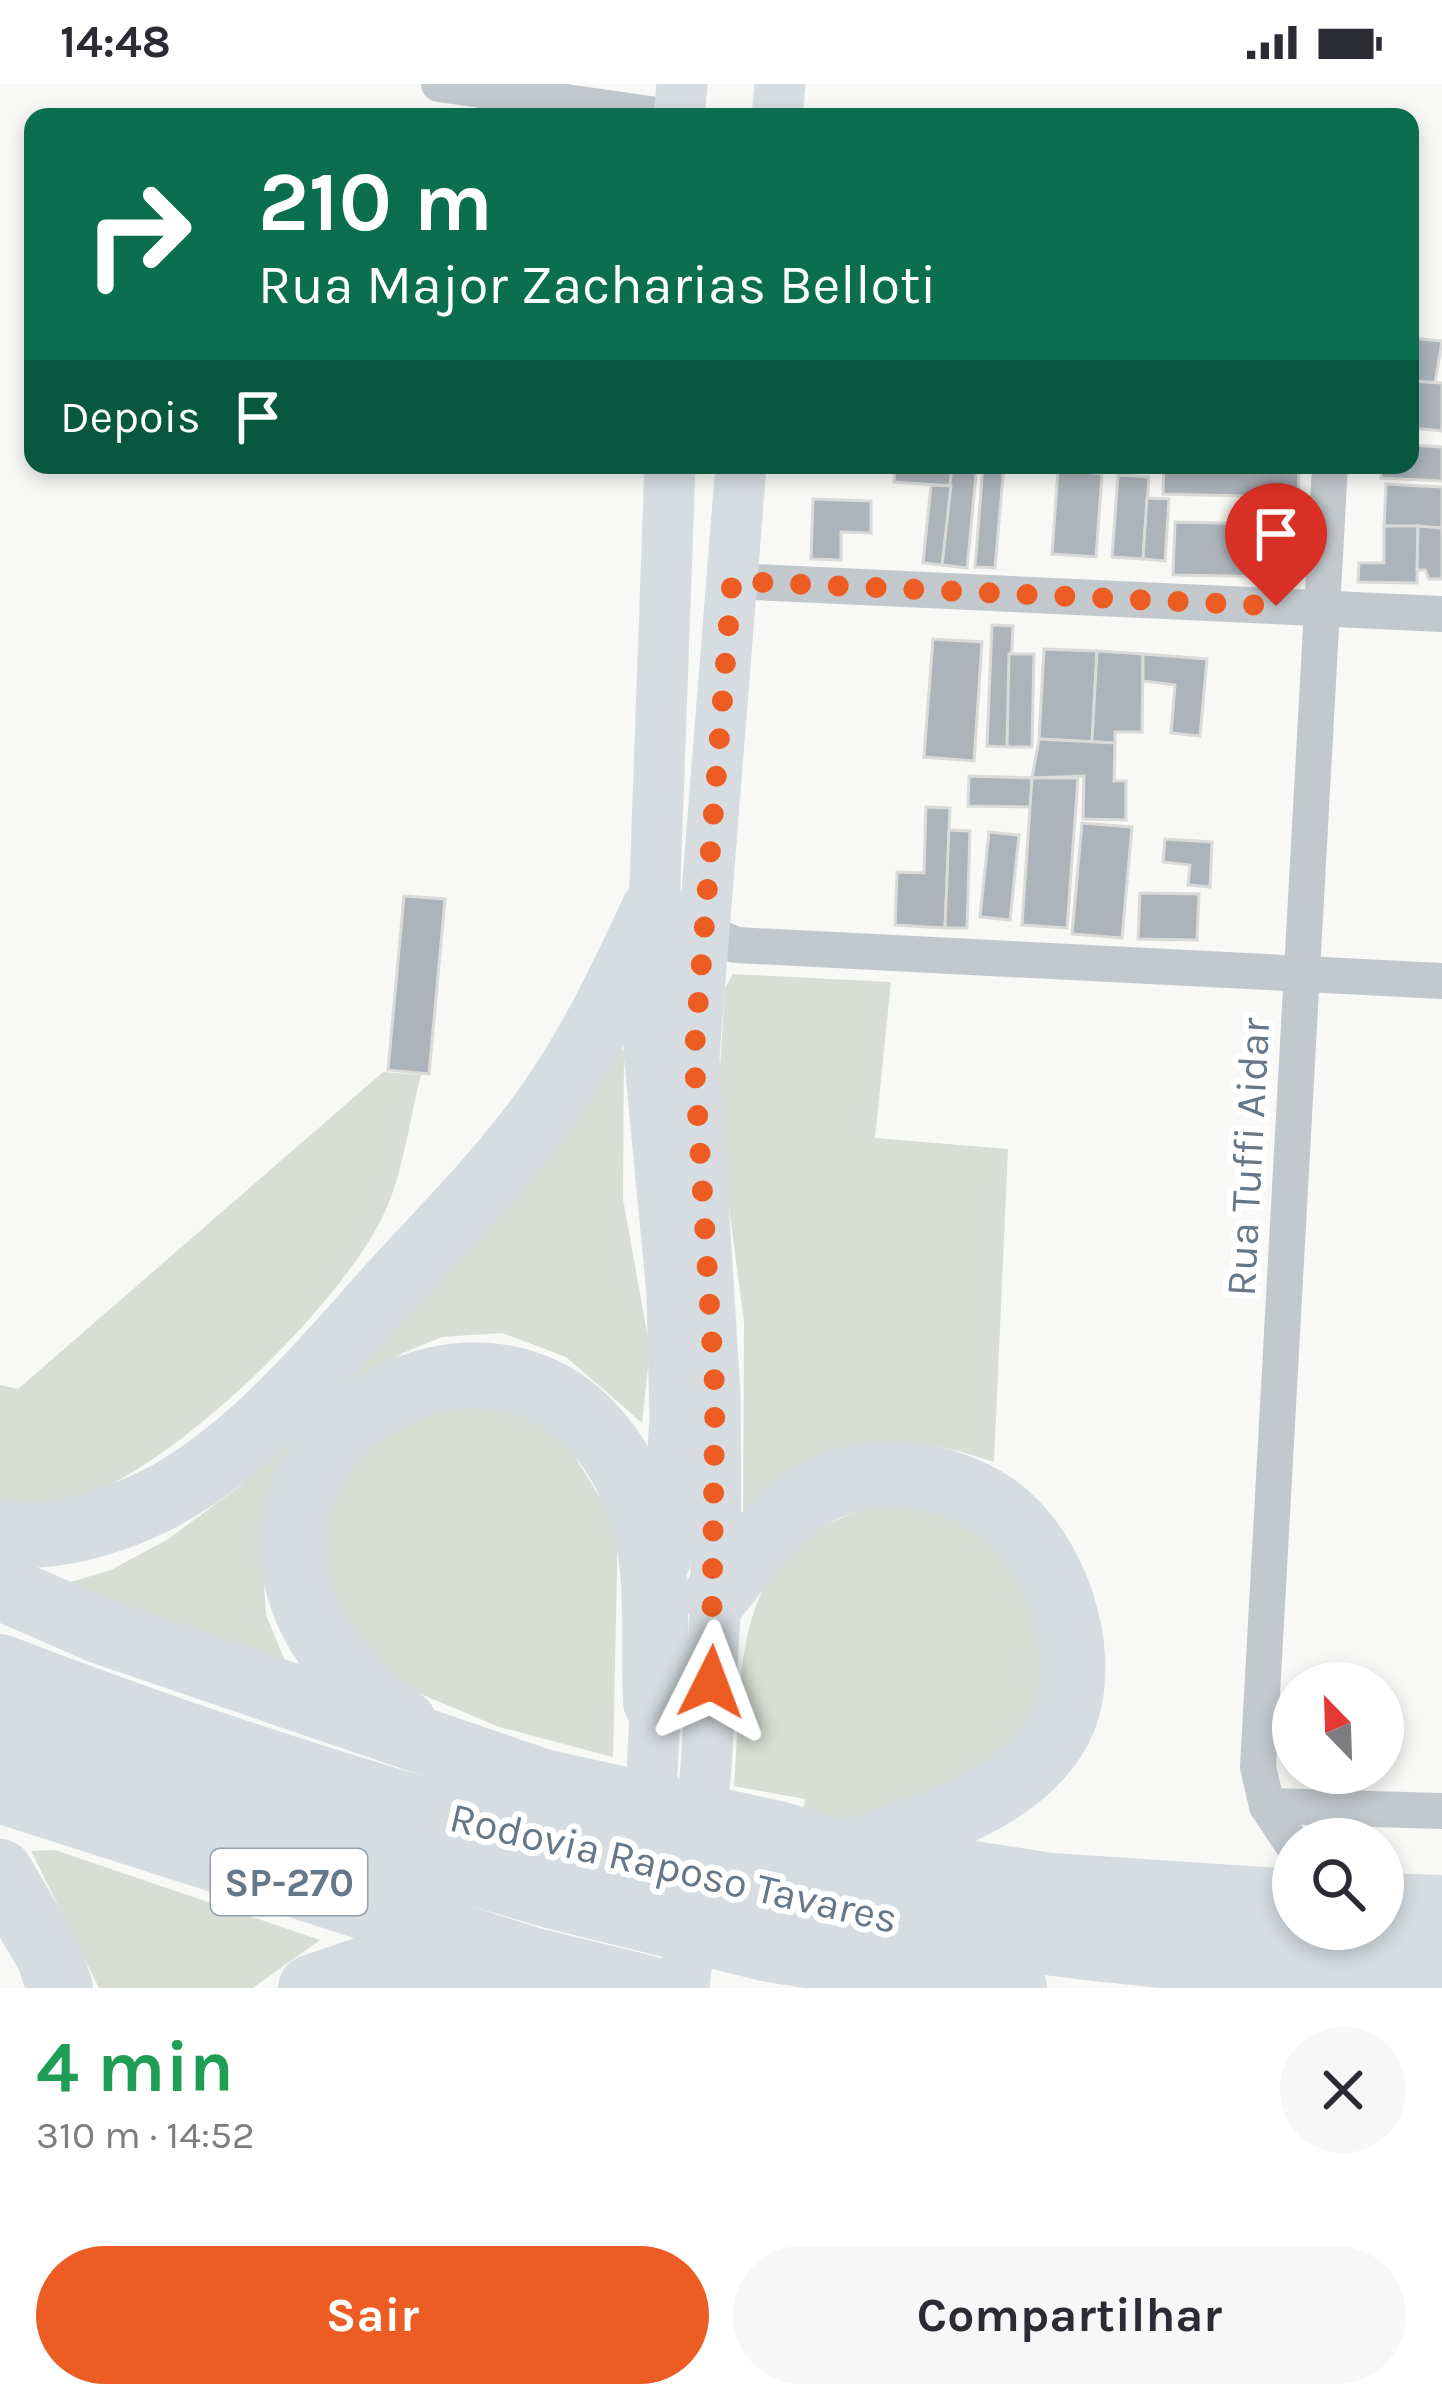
<!DOCTYPE html>
<html lang="pt">
<head>
<meta charset="utf-8">
<style>
	:root { --surface:#fff; --page:#f7f7f7; --text:#2b2b33; --muted:#7c7c81; --accent:#ec5c23 }
	body { margin:0; font-family:Karla,sans-serif; background:var(--page); color:var(--text); height:100vh; display:flex; flex-direction:column; font-size:45px; white-space:nowrap }
	* { box-sizing:border-box; margin:0 }
	p { font-size:39px; color:var(--muted) }
	.icon { flex:none; width:66px; height:66px; fill:none; stroke:currentColor; stroke-width:2; stroke-linecap:round; stroke-linejoin:round }
	.map { position:relative; height:1904px; overflow:hidden }
	.drawer { display:flex; flex-direction:column; background:var(--surface); flex:1 }
	.drawer>* { flex:none }
	.hud { position:absolute; left:24px; top:24px; width:1395px; height:366px; border-radius:24px; box-shadow:0 6px 18px #0003; background:#0b6e4f; color:#fff; overflow:hidden }
	.needle { width:78px; rotate:337deg }
	.tools { position:absolute; left:1272px; top:1578px; display:grid; gap:24px }
	.tools a { display:grid; place-items:center; width:132px; height:132px; border-radius:50%; background:var(--surface); box-shadow:0 6px 18px #0003; font-size:60px }
	.pin { position:absolute; display:grid; place-items:center; width:102px; height:102px; color:#fff; margin:-123px -51px; border-radius:50% 50% 50% 0; rotate:-45deg; box-shadow:0 0 12px #0007 }
	.pin .icon { rotate:45deg }
	.me { position:absolute; width:132px; margin:-66px; rotate:3deg; stroke-linejoin:round; filter:drop-shadow(0 0 9px #0008) }
	.turn { display:flex; align-items:center; gap:42px; height:252px; padding:0 36px; font-size:54px }
	.turn .icon { width:156px; height:156px; stroke-width:2.5 }
	.turn b { display:block; font-size:84px; line-height:102px }
	.then { display:flex; align-items:center; height:114px; padding:0 36px; background:#0003; gap:24px; font-size:45px }
	.round { display:grid; place-items:center; flex:none; width:126px; height:126px; border-radius:63px; background:var(--page) }
	.overview { display:flex; align-items:center; justify-content:space-between; height:204px; padding:0 36px }
	h1 { font-size:72px; font-weight:700; line-height:90px; color:#1e9e55 }
	.action { display:flex; gap:24px; margin-top:auto; padding:24px 36px }
	.action a { flex:1; height:138px; border-radius:72px; background:var(--accent); color:#fff; font-size:48px; font-weight:700; line-height:138px; text-align:center }
	.action a+a { background:var(--page); color:var(--text) }
	.status { display:flex; justify-content:space-between; align-items:center; height:84px; padding:0 60px; background:var(--surface); direction:ltr }
	.status svg { height:33px; fill:currentColor }
	.map>svg:first-child { display:block }
	.green { fill:#d8ded5 }
	.building { fill:#acb3ba; stroke:#dadad8; stroke-width:3 }
	.lines { fill:none; stroke-linecap:round; stroke-linejoin:round }
	.street { stroke:#c3c8cc; stroke-width:36 }
	.secondary { stroke:#d6dce0; stroke-width:51 }
	.highway { stroke:#d6dce0; stroke-width:66 }
	.route { stroke:#ec5c23; stroke-width:21; stroke-dasharray:0 37.8 }
	.labels { text-anchor:middle; stroke-width:12; stroke-linejoin:round; paint-order:stroke }
	.shield { fill:#fff; stroke:#94a0ac; stroke-width:3 }
	.shield-label { font-size:39px; font-weight:bold; fill:#678 }
	.street-label { font-size:42px; fill:#678; stroke:#fff }
</style>
</head>
<body>
<div class="status"><b>14:48</b><svg viewBox="0 0 49 12"><path d="M0 12V9h3v3zM5 12V6h3v6zM10 12V3h3v9zM15 12V0h3v12zM26 1h20v11H26zM47 4h2v5h-2z"/></svg></div>
<div class="map">
<svg width="1442" height="1904" viewBox="0 0 1442 1904">
	<rect width="100%" height="100%" fill="#f8f9f6"/>
	<g class="green">
		<path d="M733,890L891,898L875,1054L1008,1065L994,1378C869,1336 845,1367 743,1435L744,1238L717,1032L725,904Z"/>
		<path d="M618,964L624,967L623,1115L650,1265L642,1339L566,1273L502,1249L442,1253L403,1269L352,1302L274,1424L263,1485L266,1531L291,1591L54,1503L111,1486L168,1455L240,1402L352,1291L525,1100L573,1043Z"/>
		<path d="M383,988L421,991C409,1036 403,1093 382,1134C337,1225 172,1386 74,1416C52,1422 23,1419 0,1419V1301L18,1305Z"/>
		<path d="M472,1314L558,1345L618,1443L613,1673L499,1643L399,1601L325,1520L321,1423L382,1339Z"/>
		<path d="M879,1420L930,1423L969,1438L1027,1498L1049,1587L1011,1675L881,1741L802,1731L805,1715L734,1702C744,1570 728,1465 879,1420Z"/>
		<path d="M55,1766L320,1856L253,1904H99L31,1767Z"/>
	</g>
	<g class="building">
		<path d="M1410,254L1442,257L1435,299L1410,297Z"/>
		<path d="M1410,297L1442,299V347L1410,344Z"/>
		<path d="M1410,361L1442,363V397L1381,394L1382,381H1410Z"/>
		<path d="M895,381H952L951,402L894,398Z"/>
		<path d="M952,381H977L967,484L942,481Z"/>
		<path d="M983,381H1004L995,484L975,483Z"/>
		<path d="M1164,381L1299,383L1298,417H1284V427L1246,426V412L1163,410Z"/>
		<path d="M1058,386L1102,390L1096,473L1052,470Z"/>
		<path d="M1118,391L1149,393L1143,475L1112,473Z"/>
		<path d="M1386,400L1442,403V444L1384,442Z"/>
		<path d="M931,401L951,402L942,481L923,479Z"/>
		<path d="M1147,414L1169,415L1165,477L1143,475Z"/>
		<path d="M813,415L871,417V449L841,448V476L811,475Z"/>
		<path d="M1175,438L1290,441L1288,493L1173,491Z"/>
		<path d="M1384,442H1418L1417,499L1358,498L1359,479H1384Z"/>
		<path d="M1418,442L1442,444V495H1429L1425,486H1417Z"/>
		<path d="M992,541L1013,542L1007,663L987,662Z"/>
		<path d="M933,555L982,558L974,677L924,673Z"/>
		<path d="M1044,565L1097,567L1092,658L1039,655Z"/>
		<path d="M1097,567L1143,570L1142,648H1115V659L1092,658Z"/>
		<path d="M1009,570H1034L1032,663H1007Z"/>
		<path d="M1143,570L1207,575L1200,652L1171,649L1175,601L1143,597Z"/>
		<path d="M1039,655L1115,659L1114,697H1126V736L1083,735L1084,692L1032,694Z"/>
		<path d="M969,692L1032,694L1031,723L968,722Z"/>
		<path d="M1032,694H1078L1067,844L1022,841Z"/>
		<path d="M926,723L950,724L945,844L895,841L897,788L924,789Z"/>
		<path d="M1082,739L1132,743L1122,854L1072,850Z"/>
		<path d="M949,746L970,747L967,844H945Z"/>
		<path d="M989,748L1019,751L1010,836L980,833Z"/>
		<path d="M1165,755L1212,758L1210,803L1188,801L1190,781L1163,778Z"/>
		<path d="M1140,809L1199,810L1197,856L1138,855Z"/>
		<path d="M404,812L445,815L429,990L388,986Z"/>
	</g>
	<g class="lines">
		<g class="street">
			<path d="M439,0L671,33"/>
			<path d="M732,497L1442,530"/>
			<path d="M704,834L716,852L736,861L1442,897"/>
			<path d="M1267,1722L1442,1727"/>
			<path d="M1293,1761L1267,1722L1258,1683L1330,381"/>
		</g>
		<g class="secondary">
			<path d="M679,33L682,0"/>
			<path d="M777,33L780,0"/>
			<path d="M665,1477L675,1335L672,1209L649,968L670,381"/>
			<path d="M648,1758L658,1580"/>
			<path d="M684,1904L706,1684L716,1512L715,1309L694,972L741,381"/>
		</g>
		<g class="highway">
			<path d="M0,1449C53,1457 111,1439 159,1415C254,1365 329,1270 400,1192C454,1134 511,1076 555,1011C595,952 624,890 654,826"/>
			<path d="M0,1503L101,1547L543,1698L782,1751L843,1770L1051,1802L1293,1818"/>
			<path d="M716,1512C748,1473 779,1426 826,1404C878,1380 946,1390 993,1421C1053,1461 1090,1566 1064,1634C1033,1712 924,1744 853,1767"/>
			<path d="M0,1583C460,1760 947,1882 1442,1885"/>
			<path d="M0,1638L153,1696L561,1814L769,1865L1014,1904"/>
			<path d="M404,1639C90,1407 531,1116 641,1426C661,1483 653,1557 656,1618"/>
			<path d="M0,1706L531,1876L646,1904"/>
			<path d="M0,1788L49,1872L60,1904"/>
			<path d="M1383,1822L1442,1824"/>
			<path d="M311,1904L363,1886L490,1878"/>
		</g>
	</g>
	<g class="lines">
		<path class="route" d="M711,1598L715,1309L694,972L732,497L1276,522"/>
	</g>
	<g class="labels">
		<rect class="shield" x="211" y="1765" width="156" height="66" rx="9"/>
		<g class="shield-label">
			<text x="289" y="1812">SP-270</text>
		</g>
		<g class="street-label">
			<text transform="translate(1247 1073) rotate(-87)" y="15">Rua Tuffi Aidar</text>
			<text transform="translate(674 1783) rotate(13)" y="15">Rodovia Raposo Tavares</text>
		</g>
	</g>
</svg>
<div class="tools">
<a><svg class="needle" viewBox="-14 -14 28 28"><path d="M0-13l5 13h-10z" fill="#e53935"/><path d="M0 13l5-13h-10z" fill="#7c7c81"/></svg></a>
<a><svg class="icon" aria-label="search" viewBox="0 0 24 24"><circle cx="10" cy="10" r="6"/><path d="M15 15l6 6"/></svg></a>
</div>
<div class="pin" style="left:1276px;top:522px;background:#d93025"><svg class="icon" aria-label="arrive" viewBox="0 0 24 24"><path d="M6 21V4h12l-3 4 3 4H6"/></svg></div>
<svg class="me" style="left:711px;top:1598px" viewBox="-20 -20 40 40"><path d="M0-17L14 15 0 8-14 15z" fill="#ec5c23" stroke="#fff" stroke-width="4"/></svg>
<div class="hud">
<div class="turn"><svg class="icon" aria-label="right" viewBox="0 0 24 24"><path d="M7 20v-9h11M14 6l5 5-5 5"/></svg><div><b>210 m</b>Rua Major Zacharias Belloti</div></div>
<div class="then">Depois<svg class="icon" aria-label="arrive" viewBox="0 0 24 24"><path d="M6 21V4h12l-3 4 3 4H6"/></svg></div>
</div>
</div>
<section class="drawer">
<div class="overview"><div><h1>4 min</h1><p>310 m · 14:52</p></div><a class="round"><svg class="icon" aria-label="close" viewBox="0 0 24 24"><path d="M6 6l12 12M18 6L6 18"/></svg></a></div>
<div class="action"><a>Sair</a><a>Compartilhar</a></div>
</section>
</body>
</html>
